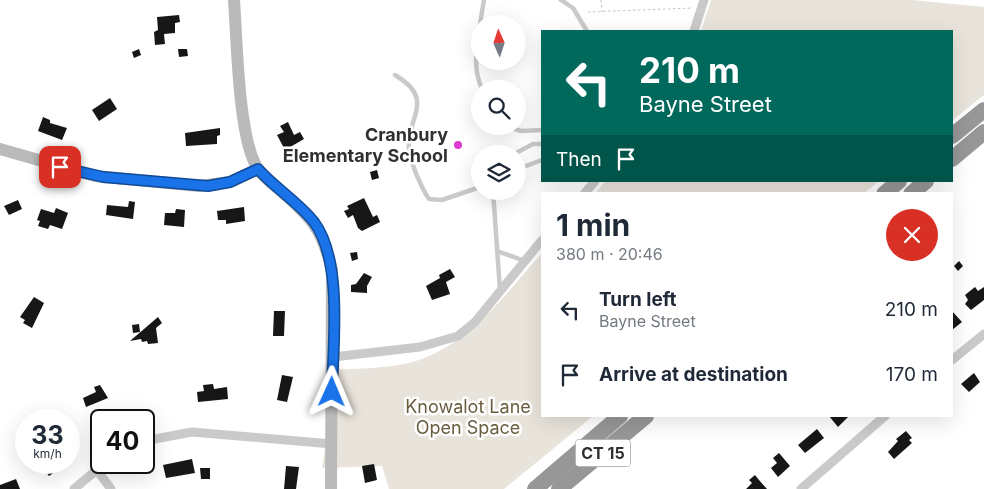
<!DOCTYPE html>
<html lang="en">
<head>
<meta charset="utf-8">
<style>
	:root { --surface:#fff; --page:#f6f6f7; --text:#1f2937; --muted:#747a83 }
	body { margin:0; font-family:Inter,sans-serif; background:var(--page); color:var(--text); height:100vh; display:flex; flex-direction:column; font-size:19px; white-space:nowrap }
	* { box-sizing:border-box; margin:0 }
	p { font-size:16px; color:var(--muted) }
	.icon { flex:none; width:28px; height:28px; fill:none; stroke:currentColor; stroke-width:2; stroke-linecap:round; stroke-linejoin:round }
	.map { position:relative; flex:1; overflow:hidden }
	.panel { position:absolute; left:541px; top:192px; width:412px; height:225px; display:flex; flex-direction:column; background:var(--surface); border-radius:0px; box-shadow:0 5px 20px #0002 }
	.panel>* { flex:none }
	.banner { position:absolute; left:541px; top:30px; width:412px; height:152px; border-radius:0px; box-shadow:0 5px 20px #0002; background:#00695c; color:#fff; overflow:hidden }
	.needle { width:32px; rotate:357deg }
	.controls { position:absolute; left:471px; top:15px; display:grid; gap:10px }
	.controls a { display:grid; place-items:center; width:55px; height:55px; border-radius:50%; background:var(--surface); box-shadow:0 5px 20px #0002; font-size:25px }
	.speed { position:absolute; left:15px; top:409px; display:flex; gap:10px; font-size:25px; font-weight:700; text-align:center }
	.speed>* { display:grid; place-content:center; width:65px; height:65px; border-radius:50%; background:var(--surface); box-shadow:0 5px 20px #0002; line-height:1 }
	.speed small { font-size:12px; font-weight:400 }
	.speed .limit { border:2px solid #111; border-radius:8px; background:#fff; color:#111 }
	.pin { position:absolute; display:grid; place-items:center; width:42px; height:42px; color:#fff; margin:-21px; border-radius:10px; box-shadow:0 2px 8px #0006 }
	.me { position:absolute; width:55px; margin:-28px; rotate:1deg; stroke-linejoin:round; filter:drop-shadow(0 0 4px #0008) }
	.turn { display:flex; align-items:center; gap:18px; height:105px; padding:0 15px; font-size:22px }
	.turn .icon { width:65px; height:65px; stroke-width:2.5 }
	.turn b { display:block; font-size:35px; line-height:42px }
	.then { display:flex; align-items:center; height:48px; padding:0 15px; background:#0003; gap:10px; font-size:19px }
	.round { display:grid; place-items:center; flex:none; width:52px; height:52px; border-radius:26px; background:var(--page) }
	.summary { display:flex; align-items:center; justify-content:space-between; height:85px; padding:0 15px }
	h1 { font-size:30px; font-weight:700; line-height:38px }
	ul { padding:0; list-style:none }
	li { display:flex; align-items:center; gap:15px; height:65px; padding:0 15px }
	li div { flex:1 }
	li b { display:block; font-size:19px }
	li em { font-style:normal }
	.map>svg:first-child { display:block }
	.green { fill:#e9e4db }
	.building { fill:#171717 }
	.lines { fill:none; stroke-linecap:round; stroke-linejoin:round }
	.path { stroke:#c4c4c4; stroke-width:1; stroke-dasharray:2.5 2.5; stroke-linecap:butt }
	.lane { stroke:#cacaca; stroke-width:4.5 }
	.street { stroke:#cacaca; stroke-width:9 }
	.secondary { stroke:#bababa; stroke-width:12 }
	.highway { stroke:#979797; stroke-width:16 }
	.route-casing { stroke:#114b97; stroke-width:12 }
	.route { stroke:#1a73e8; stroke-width:9 }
	.poi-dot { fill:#de3bce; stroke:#fff; stroke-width:2 }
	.labels { text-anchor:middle; stroke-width:5; stroke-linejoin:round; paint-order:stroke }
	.shield { fill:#fff; stroke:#6e6e6e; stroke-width:1 }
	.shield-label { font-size:16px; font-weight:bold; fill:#303030 }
	.poi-label { font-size:18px; font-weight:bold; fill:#303030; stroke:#fff; text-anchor:end }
	.park-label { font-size:18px; fill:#6a5d3f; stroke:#fff }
</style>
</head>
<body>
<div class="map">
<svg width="984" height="489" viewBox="0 0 984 489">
	<rect width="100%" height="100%" fill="#fff"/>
	<g class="green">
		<path d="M711,0H912L984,7V95L953,120L952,31H701Z"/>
		<path d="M605,181H879L863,194H595Z"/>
		<path d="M542,253V416H593L504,489H389L382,466L322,468L330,419L333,370C360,368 390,369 416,361C471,343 505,294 542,253Z"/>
	</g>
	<g class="building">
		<path d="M179,15L180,22L175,23V33L164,34L165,44L155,45L154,32L158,30L157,17Z"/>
		<path d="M139,49L141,55L134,58L132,52Z"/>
		<path d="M178,49H187L188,56L179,57Z"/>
		<path d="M110,98L117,109L99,121L92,110Z"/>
		<path d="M43,117L50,120V123L67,128L62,140L38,131Z"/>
		<path d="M288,122L294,135L300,132L304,139L285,150L277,135L284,132L280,126Z"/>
		<path d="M220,128V135L217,136V144L186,146L185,133Z"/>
		<path d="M377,170L379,178L372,180L370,172Z"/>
		<path d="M364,198L373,217L377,215L380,222L362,231L358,228L353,215L348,218L344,211L349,209L347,206Z"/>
		<path d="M18,200L22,209L9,215L4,206Z"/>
		<path d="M129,201L135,202L133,219L106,215L107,205L128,207Z"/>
		<path d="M244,207L245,221L226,224V220H218L217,211Z"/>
		<path d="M56,208L68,213L62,229L50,225L48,229L38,226L40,221L37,220L41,209L54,213Z"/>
		<path d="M176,209L185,210L184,227L164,225L165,213H175Z"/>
		<path d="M357,252L358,259L352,261L350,253Z"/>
		<path d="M959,261L963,266L958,271L954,266Z"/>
		<path d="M450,269L455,277L446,282L450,294L432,300L426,286L440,278L439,275Z"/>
		<path d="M364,273L372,277L367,286V293L351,292V285L356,284Z"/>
		<path d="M975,287L978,291L984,287V300L971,310L965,304L968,300L965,295Z"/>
		<path d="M34,297L44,303L32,328L23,323L25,320L20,317Z"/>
		<path d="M274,311H285L284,336H273Z"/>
		<path d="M952,311L962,322L952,330Z"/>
		<path d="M158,317L162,323L156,328L158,343L148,344L147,341L142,342L141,339L130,341Z"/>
		<path d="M139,324L140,332L133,333L132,325Z"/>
		<path d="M974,373L980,382L969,392L961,384Z"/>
		<path d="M282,375L293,377L287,402L277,400Z"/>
		<path d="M213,384L214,389L227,387L228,399L198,402L197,392L204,391L203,385Z"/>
		<path d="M100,385L108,398L86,407L83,398L96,392L94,387Z"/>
		<path d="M829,416H849L838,427Z"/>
		<path d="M817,429L824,438L805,453L798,445Z"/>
		<path d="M906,431L912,438L909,440L912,443L894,459L888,452L898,441L896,439Z"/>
		<path d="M779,453L790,466L778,477L771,468L777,463L773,458Z"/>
		<path d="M192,459L195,473L166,478L163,465Z"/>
		<path d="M45,462H58L62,467L49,476L41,466Z"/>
		<path d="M374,464L377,480L365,483L362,466Z"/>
		<path d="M286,466L299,467L296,489H284Z"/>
		<path d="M200,468H210V479H201Z"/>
		<path d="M755,475L759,480L767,489H746L752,483L749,480Z"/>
		<path d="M16,479L20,489H0V485Z"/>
	</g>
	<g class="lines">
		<g class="path">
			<path d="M601,0L602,12"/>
			<path d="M588,12L693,8"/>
		</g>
		<g class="lane">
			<path d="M561,0L573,8L587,31"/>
			<path d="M480,24C477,47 472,67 482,89"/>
			<path d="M480,24L484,0"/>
			<path d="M395,75C437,100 406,117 409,149C410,162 422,189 429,199L442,200L480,187"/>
			<path d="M506,126L521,131L542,130"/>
			<path d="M514,154L533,144H542"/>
			<path d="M518,169L542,160"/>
			<path d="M493,191L500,290"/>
			<path d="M497,251L525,261"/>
		</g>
		<g class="street">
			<path d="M694,31L704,0"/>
			<path d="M584,194L595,181"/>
			<path d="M333,357L420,347L458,336L475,322L542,240"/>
			<path d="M952,360L984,334"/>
			<path d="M144,441L192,432L332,444"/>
			<path d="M97,470L111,489"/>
			<path d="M74,489L106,462"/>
			<path d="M801,489L885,416"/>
		</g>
		<g class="secondary">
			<path d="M234,0C237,39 238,139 258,169C264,178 274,185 282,192C313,219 322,230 332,270L331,489"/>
			<path d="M0,149L95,176L199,186L230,182L258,169"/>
		</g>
		<g class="highway">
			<path d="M952,136L984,110"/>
			<path d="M952,159L984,132"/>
			<path d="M884,194L899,181"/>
			<path d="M911,194L926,181"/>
			<path d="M535,489L620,416"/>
			<path d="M559,489L646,416"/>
		</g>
	</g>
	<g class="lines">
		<defs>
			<path id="route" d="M60,167L103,177L208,186L230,182L258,169C275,188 298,202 314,222C343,261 333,344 332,392"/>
		</defs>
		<use href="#route" class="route-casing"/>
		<use href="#route" class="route"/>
	</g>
	<circle class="poi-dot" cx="458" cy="145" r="5"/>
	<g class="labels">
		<rect class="shield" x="575.5" y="439.5" width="55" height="27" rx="4"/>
		<g class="shield-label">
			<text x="603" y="459">CT 15</text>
		</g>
		<g class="poi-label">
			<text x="448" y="141">Cranbury<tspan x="448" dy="21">Elementary School</tspan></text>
		</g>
		<g class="park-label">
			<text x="468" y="413">Knowalot Lane<tspan x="468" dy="21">Open Space</tspan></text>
		</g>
	</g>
</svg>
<div class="controls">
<a><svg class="needle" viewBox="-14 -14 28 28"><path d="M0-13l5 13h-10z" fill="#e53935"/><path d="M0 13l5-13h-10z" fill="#747a83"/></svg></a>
<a><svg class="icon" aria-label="search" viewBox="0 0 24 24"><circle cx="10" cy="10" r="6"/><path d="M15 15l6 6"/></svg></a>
<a><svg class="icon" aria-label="layers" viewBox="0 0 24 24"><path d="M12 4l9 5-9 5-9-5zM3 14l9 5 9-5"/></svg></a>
</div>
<div class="speed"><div>33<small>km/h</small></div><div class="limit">40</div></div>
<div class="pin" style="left:60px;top:167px;background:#d93025"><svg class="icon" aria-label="arrive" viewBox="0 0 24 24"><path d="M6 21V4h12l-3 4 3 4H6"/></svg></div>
<svg class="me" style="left:332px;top:392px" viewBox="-20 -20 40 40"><path d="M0-17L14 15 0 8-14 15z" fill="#1a73e8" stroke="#fff" stroke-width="4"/></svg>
<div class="banner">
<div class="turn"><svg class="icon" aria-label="left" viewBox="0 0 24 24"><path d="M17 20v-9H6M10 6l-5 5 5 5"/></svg><div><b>210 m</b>Bayne Street</div></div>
<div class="then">Then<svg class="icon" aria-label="arrive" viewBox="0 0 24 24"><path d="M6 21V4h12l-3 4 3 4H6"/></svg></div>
</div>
<section class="panel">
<div class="summary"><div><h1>1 min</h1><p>380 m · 20:46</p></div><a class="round" style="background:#d93025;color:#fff"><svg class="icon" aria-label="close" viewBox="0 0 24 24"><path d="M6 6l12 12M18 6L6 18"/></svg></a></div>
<ul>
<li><svg class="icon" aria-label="left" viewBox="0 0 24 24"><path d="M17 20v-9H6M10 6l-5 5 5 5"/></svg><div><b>Turn left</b><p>Bayne Street</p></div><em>210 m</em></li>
<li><svg class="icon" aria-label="arrive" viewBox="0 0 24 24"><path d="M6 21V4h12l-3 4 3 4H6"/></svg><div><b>Arrive at destination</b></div><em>170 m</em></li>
</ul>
</section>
</div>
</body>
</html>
